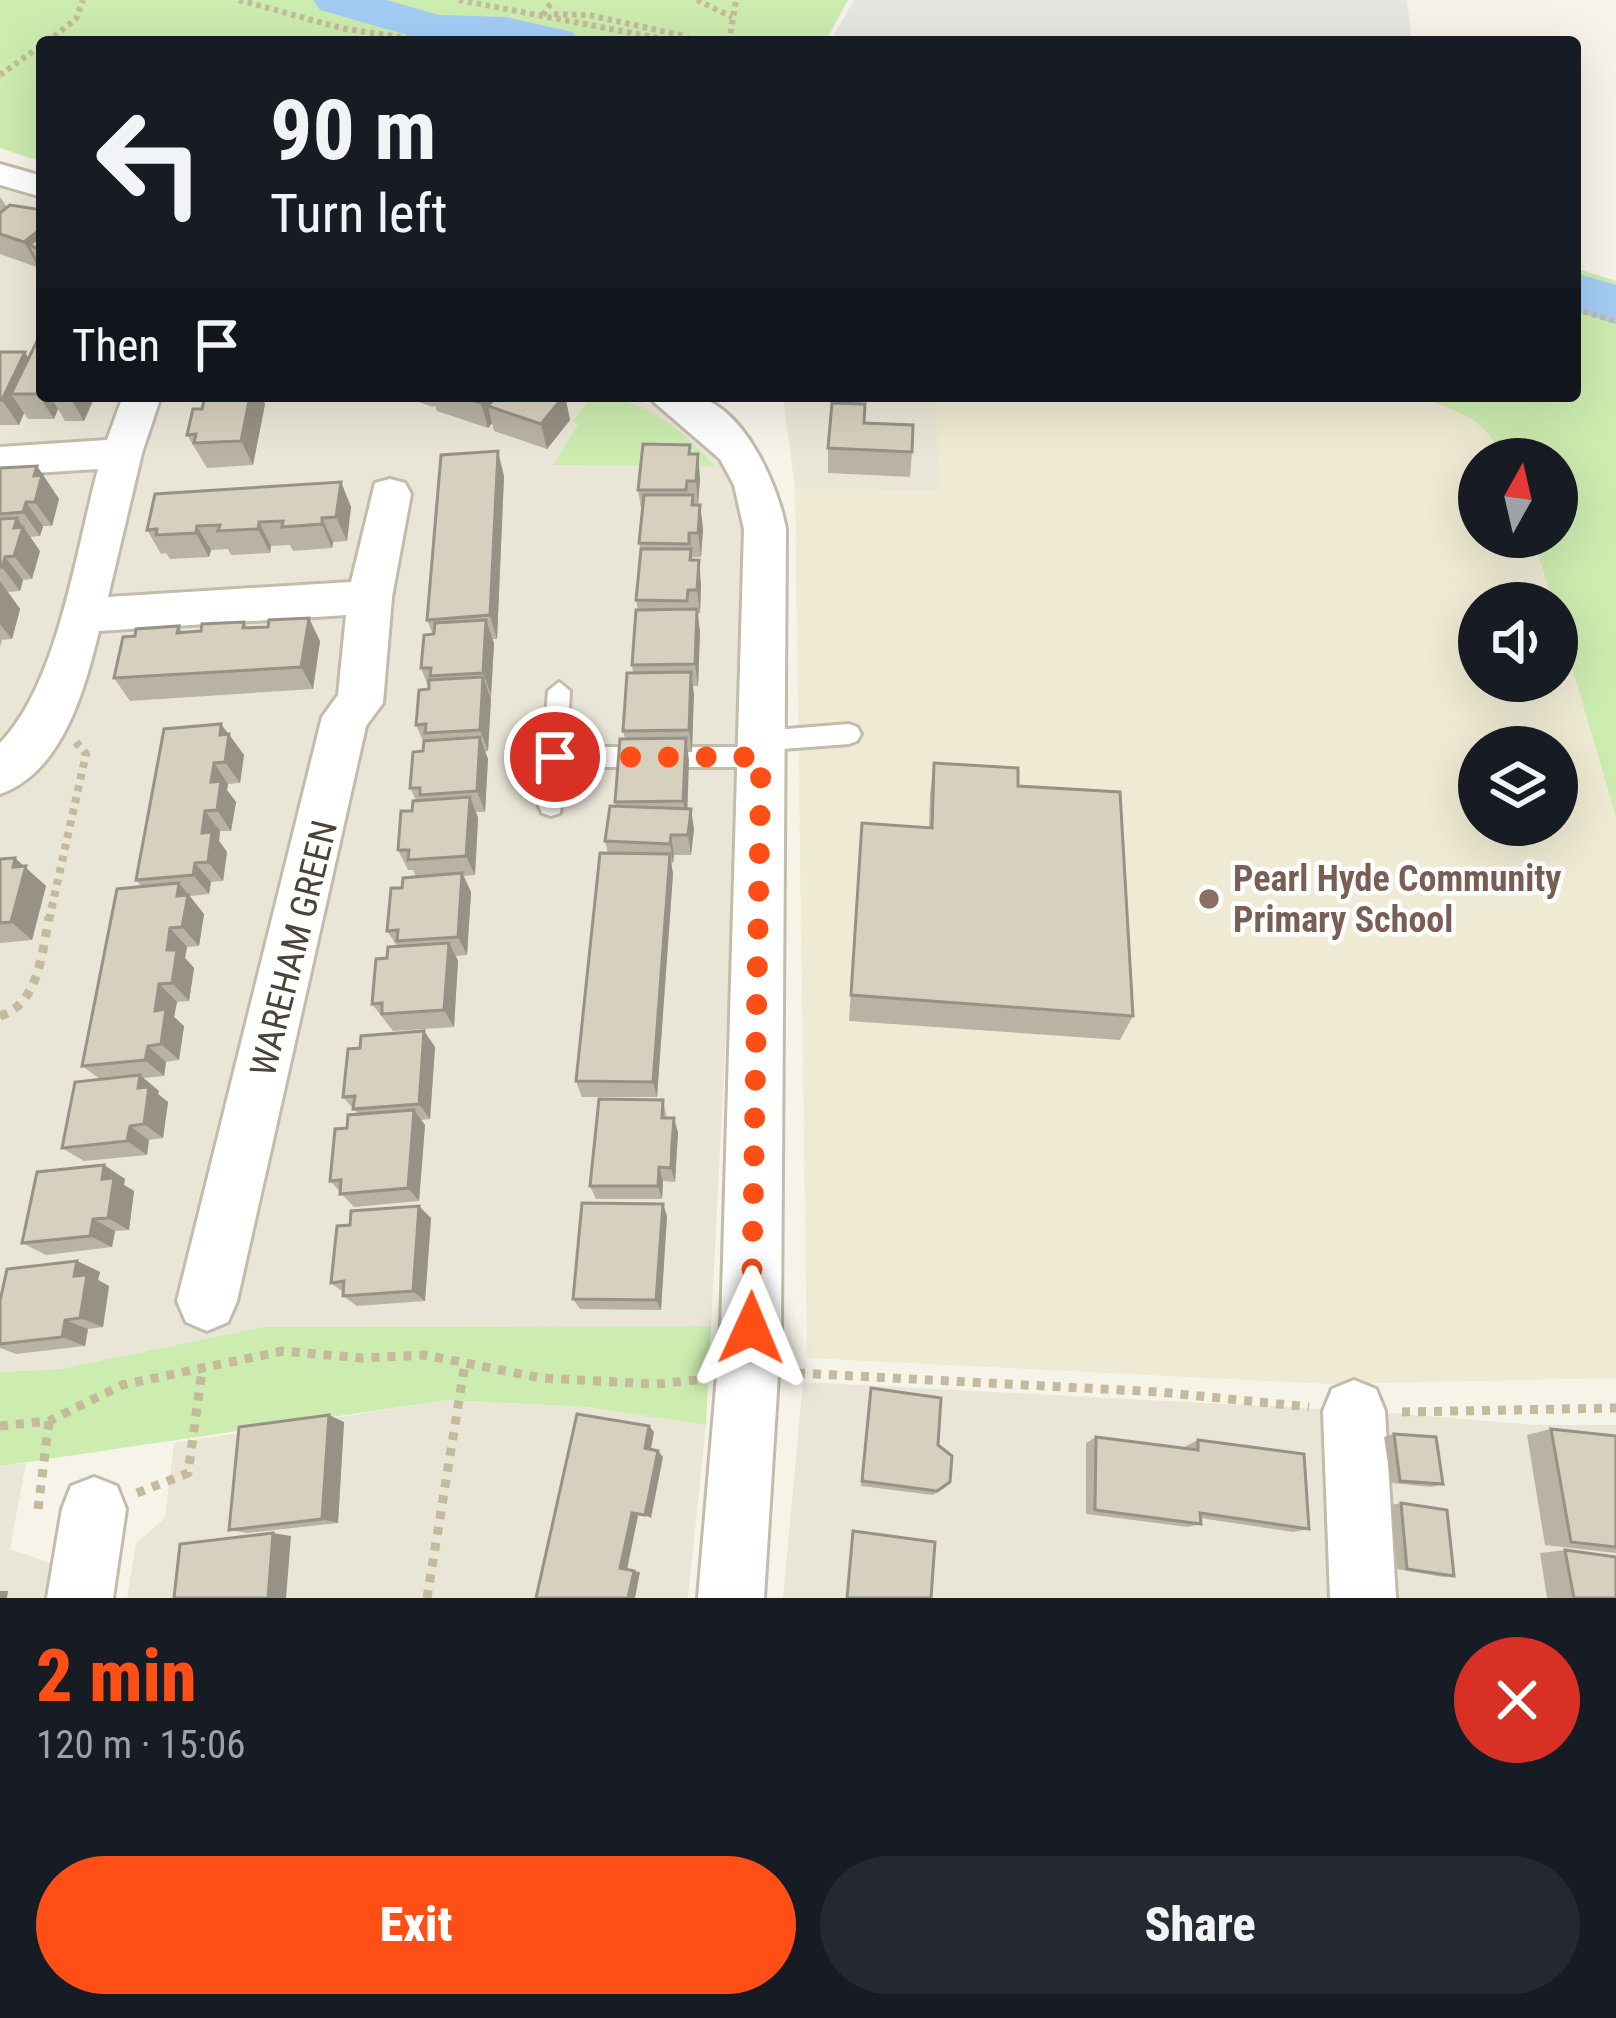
<!DOCTYPE html>
<html lang="en">
<head>
<meta charset="utf-8">
<style>
	:root { --surface:#171b24; --page:#242831; --text:#f1f3f6; --muted:#9ea1a6; --accent:#ff4f17 }
	body { margin:0; font-family:"Roboto Condensed",sans-serif; background:var(--page); color:var(--text); height:100vh; display:flex; flex-direction:column; font-size:45px; white-space:nowrap }
	* { box-sizing:border-box; margin:0 }
	p { font-size:39px; color:var(--muted) }
	.icon { flex:none; width:66px; height:66px; fill:none; stroke:currentColor; stroke-width:2; stroke-linecap:round; stroke-linejoin:round }
	.map { position:relative; height:1598px; overflow:hidden }
	.panel { display:flex; flex-direction:column; background:var(--surface); flex:1 }
	.panel>* { flex:none }
	.banner { position:absolute; left:36px; top:36px; width:1545px; height:366px; border-radius:12px; box-shadow:0 12px 48px #0002; background:#171b24; color:var(--text); overflow:hidden }
	.needle { width:78px; rotate:8deg }
	.controls { position:absolute; left:1458px; top:438px; display:grid; gap:24px }
	.controls a { display:grid; place-items:center; width:120px; height:120px; border-radius:50%; background:var(--surface); box-shadow:0 12px 48px #0002; font-size:60px }
	.pin { position:absolute; display:grid; place-items:center; width:102px; height:102px; color:#fff; margin:-51px; border:6px solid #fff; border-radius:50%; box-shadow:0 3px 12px #0007 }
	.me { position:absolute; width:132px; margin:-66px; rotate:1deg; stroke-linejoin:round; filter:drop-shadow(0 0 9px #0008) }
	.turn { display:flex; align-items:center; gap:42px; height:252px; padding:0 36px; font-size:54px }
	.turn .icon { width:156px; height:156px; stroke-width:2.5 }
	.turn b { display:block; font-size:84px; line-height:102px }
	.then { display:flex; align-items:center; height:114px; padding:0 36px; background:#0003; gap:24px; font-size:45px }
	.round { display:grid; place-items:center; flex:none; width:126px; height:126px; border-radius:63px; background:var(--page) }
	.head { display:flex; align-items:center; justify-content:space-between; height:204px; padding:0 36px }
	h1 { font-size:72px; font-weight:800; line-height:90px; color:var(--accent) }
	.action { display:flex; gap:24px; margin-top:auto; padding:24px 36px }
	.action a { flex:1; height:138px; border-radius:72px; background:var(--accent); color:#fff; font-size:48px; font-weight:800; line-height:138px; text-align:center }
	.action a+a { background:var(--page); color:var(--text) }
	.map>svg:first-child { display:block }
	.residential { fill:#eae6d7 }
	.education { fill:#efead3; fill-rule:evenodd }
	.green { fill:#ccecb0 }
	.parking { fill:#e7e5e1 }
	.lines { fill:none; stroke-linecap:round; stroke-linejoin:round }
	.river { fill:#a3ccf5; fill-rule:evenodd }
	.lane-casing { stroke:#c2bcab; stroke-width:6 }
	.street-casing { stroke:#c2bcab; stroke-width:6 }
	.path-far2 { stroke:#c5ba9b; stroke-width:6; stroke-dasharray:4.5 4.5; stroke-linecap:butt }
	.path-far1 { stroke:#c5ba9b; stroke-width:8; stroke-dasharray:6 6; stroke-linecap:butt }
	.path { stroke:#c5ba9b; stroke-width:9; stroke-dasharray:8 8; stroke-linecap:butt }
	.lane { fill:#fff; fill-rule:evenodd }
	.street { fill:#fff; fill-rule:evenodd }
	.wall { fill:#bab3a3 }
	.shaded-wall { fill:#979285 }
	.building { fill:#d8d0be; stroke:#979285; stroke-width:3 }
	.route { stroke:#ff4f17; stroke-width:21; stroke-dasharray:0 37.8 }
	.education-dot { fill:#8d6e63; stroke:#fff; stroke-width:4.5 }
	.labels { text-anchor:middle; stroke-width:9; stroke-linejoin:round; paint-order:stroke }
	.education-label { font-size:36px; font-weight:bold; fill:#785e54; stroke:#fff; text-anchor:start }
	.street-label { font-size:36px; fill:#4a4437; stroke:#fff }
</style>
</head>
<body>
<div class="map">
<svg width="1616" height="1598" viewBox="0 0 1616 1598">
	<rect width="100%" height="100%" fill="#f6f3e9"/>
	<g class="residential">
		<path d="M0,189L42,200V396H629L666,411L719,450L741,492L745,573L738,800L711,1326L263,1327L60,1369L0,1372Z"/>
		<path d="M783,396H936L940,491L795,488Z"/>
		<path d="M803,1382L1379,1412L1534,1425H1616V1598H783Z"/>
		<path d="M448,1400L586,1407L706,1425L688,1598H127L136,1543L165,1518L174,1443Z"/>
		<path d="M26,1463L10,1549L51,1563L46,1598H0V1466Z"/>
	</g>
	<path class="education" d="M936,396L1428,400L1461,412L1492,433L1503,459H1479V537H1533L1553,603H1479V681H1557V617L1616,817V1378L1329,1384L807,1358L795,488L939,491ZM1479,747H1557V825H1479Z"/>
	<g class="green">
		<path d="M0,0H848L825,42H42V162L0,148Z"/>
		<path d="M1575,268L1616,281V817L1557,617V603H1553L1533,537H1557V459H1503C1487,421 1465,414 1428,400L1207,396H1575Z"/>
		<path d="M592,396C641,396 684,430 714,466L553,465L578,425L573,421Z"/>
		<path d="M711,1326L706,1425L586,1407L448,1400L0,1466V1372L60,1369L263,1327Z"/>
	</g>
	<path class="parking" d="M854,0H1407L1412,42H830Z"/>
	<g class="lines">
		<g class="river">
			<path d="M313,0H387L439,15L506,17L572,32L579,42H432L320,10Z"/>
			<path d="M1575,273L1616,285V324L1575,311Z"/>
		</g>
		<defs>
			<path id="lane" d="M559,682L570,691L567,747H752L749,741L753,734L761,731L849,724L857,727L861,734L857,741L849,744L769,750L773,757L769,764L761,767H566L560,813L551,816L542,813L539,806L548,691Z"/>
			<g id="street">
				<path d="M0,164L42,176V197L0,185Z"/>
				<path d="M123,396H161L142,453L108,597L351,582L375,483L390,479L405,483L411,494L392,597L383,703L366,726L237,1301L228,1322L207,1331L186,1322L177,1301L322,717L338,695L346,615L99,631C85,688 63,772 0,794V743C58,684 76,550 98,469L0,475V447L107,440Z"/>
				<path d="M647,396C661,396 679,393 694,396C744,406 778,485 786,529L781,1328L764,1598H698L721,1328L744,529L734,485L720,459Z"/>
				<path d="M1354,1380L1376,1389L1385,1411L1396,1598H1330L1323,1411L1332,1389Z"/>
				<path d="M94,1477L117,1486L126,1509L113,1598H47L62,1509L71,1486Z"/>
			</g>
		</defs>
		<use href="#lane" class="lane-casing"/>
		<use href="#street" class="street-casing"/>
		<g class="path-far2">
			<path d="M239,0L341,28L431,42"/>
			<path d="M459,0L679,42"/>
			<path d="M697,0L732,17"/>
			<path d="M554,14L589,15L685,36L692,42"/>
			<path d="M543,15L553,0"/>
			<path d="M47,42L76,19L83,0"/>
			<path d="M729,42L736,0"/>
			<path d="M0,75L42,45"/>
			<path d="M1575,309L1616,321"/>
		</g>
		<path class="path-far1" d="M49,920L86,754L76,742"/>
		<g class="path">
			<path d="M0,1016C39,1004 42,952 49,917"/>
			<path d="M797,1373L1159,1392L1309,1407"/>
			<path d="M1402,1412L1616,1408"/>
			<path d="M0,1426L49,1421L122,1385L283,1351L361,1358L425,1355L541,1378L656,1384L698,1380"/>
			<path d="M137,1493L188,1473L202,1371"/>
			<path d="M38,1509L49,1421"/>
			<path d="M427,1598L465,1363"/>
		</g>
		<use href="#lane" class="lane"/>
		<use href="#street" class="street"/>
	</g>
	<g class="wall">
		<path d="M0,197L7,207L42,210V268L41,266L39,268L0,254Z"/>
		<path d="M0,352H25L42,396H95L84,421H65L58,409L54,419H28L24,413L19,425H0Z"/>
		<path d="M199,396H261L265,404L253,465L207,468L187,435L202,409L203,404Z"/>
		<path d="M401,396H565L570,420L547,449L494,431L492,423L488,428L437,411L435,405L433,407Z"/>
		<path d="M864,423L912,452L910,477L828,473V448Z"/>
		<path d="M691,454L700,479L698,505H700L703,529L701,557H692L701,584L700,613H698L700,632L698,686H693L692,752H688L687,809L694,829L691,855H674L673,863H671L673,874L657,1097H582L576,1081L608,853L605,841L616,806L615,802L625,739L623,731L633,672L632,665L638,610L636,600L641,554L639,543L642,514L638,490Z"/>
		<path d="M37,466L59,499L52,526H43L40,536L30,537L40,551L32,579L23,580L20,591L8,592L20,609L12,639L2,640L0,647V468Z"/>
		<path d="M504,476L497,639H492L494,643L488,751L485,752L488,759L485,812H476L478,818L475,875L464,876L471,892L467,955L456,956L458,961L454,1027L393,1031L372,1004L387,958L397,946L387,931L402,888L416,877L413,870H408L398,850L416,800L410,788L423,751L424,743L416,725L429,689L421,668L433,635L427,620Z"/>
		<path d="M341,482L351,507L347,541L333,542L332,548L293,551L290,545L271,546L270,553L231,555L228,549L211,550L209,557L170,559L166,553L161,554L147,530Z"/>
		<path d="M244,622L248,628L320,641L313,689L130,701L114,678L135,636L179,626L183,633L201,631Z"/>
		<path d="M228,734H229L244,755L240,783L228,784L227,790L236,802L231,831H220L219,841L227,852L223,881L211,882L209,894L190,896L204,914L199,946L187,947L185,958L194,968L189,1001L177,1002L174,1017L184,1026L179,1060L166,1062L164,1076L143,1078L159,1091L158,1094L168,1102L163,1138L149,1140L147,1155L84,1161L62,1148L100,1079L82,1066L142,887L136,880Z"/>
		<path d="M934,763L1133,1016L1120,1040L849,1021L862,823L929,828L930,794Z"/>
		<path d="M15,858L46,886L32,940L0,943V859Z"/>
		<path d="M424,1031L435,1047L430,1119L421,1120L425,1125L419,1201L354,1207L330,1181L347,1128L358,1114L343,1097L360,1048Z"/>
		<path d="M663,1100L667,1118L678,1132L675,1182L663,1181L662,1199H596L590,1186Z"/>
		<path d="M104,1165L125,1179L124,1185L134,1191L129,1230L115,1231L112,1247L46,1255L22,1243Z"/>
		<path d="M663,1204L667,1216L661,1310L580,1309L573,1299Z"/>
		<path d="M431,1218L425,1301L357,1306L343,1296V1292L331,1283Z"/>
		<path d="M77,1261L100,1272L98,1280L109,1286L103,1327L88,1329L85,1346L16,1354L0,1348V1301Z"/>
		<path d="M871,1388L950,1482L946,1487L933,1495L861,1486Z"/>
		<path d="M344,1422L338,1523L248,1533L229,1530Z"/>
		<path d="M1551,1429L1616,1436V1553L1545,1545L1527,1435Z"/>
		<path d="M1394,1434L1443,1484L1432,1487L1391,1483L1384,1437Z"/>
		<path d="M1096,1437L1186,1449V1446L1198,1440L1309,1529L1293,1532L1200,1518L1201,1524L1188,1527L1086,1514V1443Z"/>
		<path d="M1401,1503L1454,1576L1443,1577L1397,1569L1391,1505Z"/>
		<path d="M1565,1550L1616,1598H1547L1540,1553Z"/>
	</g>
	<g class="shaded-wall">
		<path d="M42,228V250L29,245L41,266L39,268L24,242Z"/>
		<path d="M25,352L40,378L11,394L24,413L19,425L2,400Z"/>
		<path d="M42,385V396H50L58,409L54,419L38,394Z"/>
		<path d="M69,396H95L84,421Z"/>
		<path d="M250,396H261L265,404L253,465L241,441Z"/>
		<path d="M488,396H511L488,406L492,423L488,428L481,403Z"/>
		<path d="M565,396L570,420L547,449L541,424Z"/>
		<path d="M498,451L504,476L497,639L490,615Z"/>
		<path d="M698,454L700,479L698,505L696,481Z"/>
		<path d="M37,466L59,499L52,526L35,502L34,476Z"/>
		<path d="M341,482L351,507L347,541L336,517Z"/>
		<path d="M26,502L43,526L40,536L23,512Z"/>
		<path d="M700,505L703,529L701,557L698,533Z"/>
		<path d="M17,518L40,551L32,579L14,556V528Z"/>
		<path d="M322,518L333,542L332,548L322,524Z"/>
		<path d="M259,522L271,546L270,553L258,529Z"/>
		<path d="M197,526L211,550L209,557L196,533Z"/>
		<path d="M5,557L23,580L20,591L2,567Z"/>
		<path d="M699,560L701,584L700,613L697,590Z"/>
		<path d="M0,581L20,609L12,639L0,624Z"/>
		<path d="M697,609L700,632L698,686L695,664Z"/>
		<path d="M309,618L320,641L313,689L301,667Z"/>
		<path d="M486,620L494,643L491,695L483,673Z"/>
		<path d="M691,672L694,694L692,752L689,730Z"/>
		<path d="M483,677L491,699L488,751L480,730Z"/>
		<path d="M221,724L244,755L240,783L225,762L220,735Z"/>
		<path d="M480,737L488,759L485,812L477,791Z"/>
		<path d="M686,738L689,760L687,821L683,801Z"/>
		<path d="M214,763L228,784L227,790L236,802L231,831L217,810L211,782Z"/>
		<path d="M470,797L478,818L475,875L466,856Z"/>
		<path d="M691,809L694,829L691,855L688,835Z"/>
		<path d="M205,811L220,831L219,841L227,852L223,881L208,862L202,833Z"/>
		<path d="M671,835L674,855L673,863L670,844Z"/>
		<path d="M670,854L673,874L657,1097L653,1082Z"/>
		<path d="M15,858L46,886L32,940L11,922L13,867Z"/>
		<path d="M195,863L211,882L209,894L193,875Z"/>
		<path d="M462,873L471,892L467,955L458,937Z"/>
		<path d="M179,883L204,914L199,946L182,927L177,896Z"/>
		<path d="M170,928L187,947L185,958L194,968L189,1001L172,983L167,950Z"/>
		<path d="M449,943L458,961L454,1027L444,1010Z"/>
		<path d="M159,984L177,1002L174,1017L184,1026L179,1060L161,1044L155,1011Z"/>
		<path d="M424,1031L435,1047L430,1119L419,1104Z"/>
		<path d="M148,1046L166,1062L164,1076L145,1060Z"/>
		<path d="M140,1075L159,1091L158,1094L168,1102L163,1138L144,1124L138,1088Z"/>
		<path d="M414,1110L425,1125L419,1201L408,1188Z"/>
		<path d="M674,1118L678,1132L675,1182L671,1168Z"/>
		<path d="M130,1126L149,1140L147,1155L127,1141Z"/>
		<path d="M104,1165L125,1179L124,1185L134,1191L129,1230L108,1218L102,1179Z"/>
		<path d="M659,1167L663,1181L662,1199L658,1186Z"/>
		<path d="M663,1204L667,1216L661,1310L656,1300Z"/>
		<path d="M419,1206L431,1218L425,1301L413,1291Z"/>
		<path d="M93,1219L115,1231L112,1247L90,1236Z"/>
		<path d="M77,1261L100,1272L98,1280L109,1286L103,1327L80,1318L74,1276Z"/>
		<path d="M65,1320L88,1329L85,1346L62,1337Z"/>
		<path d="M329,1415L344,1422L338,1523L322,1519Z"/>
		<path d="M649,1426L654,1432L650,1454L645,1448Z"/>
		<path d="M658,1451L663,1457L651,1518L645,1515Z"/>
		<path d="M632,1513L638,1516L627,1570L620,1568Z"/>
		<path d="M273,1533L291,1536L286,1598H268Z"/>
		<path d="M634,1571L640,1572L635,1598H628Z"/>
		<path d="M0,1591H8L7,1598H0Z"/>
	</g>
	<g class="building">
		<path d="M10,205L42,210V228L24,242L0,234V213Z"/>
		<path d="M42,235V250L29,245Z"/>
		<path d="M38,339H42V385L38,394H11Z"/>
		<path d="M0,352H25L2,400H0Z"/>
		<path d="M205,396H250L241,441L194,443L196,434L187,435L193,409H202Z"/>
		<path d="M460,396H488L481,403Z"/>
		<path d="M497,396H564L541,424L488,406Z"/>
		<path d="M832,403L865,404L864,423L913,425L912,452L828,448Z"/>
		<path d="M643,444L690,445L689,454H698L696,481H687L686,490H638Z"/>
		<path d="M498,451L490,615L427,620L441,455Z"/>
		<path d="M37,466L34,476L42,475L35,502H26L23,512L0,514V468Z"/>
		<path d="M341,482L336,517L322,518V524L282,527L283,521L259,522L258,529L218,531L220,525L197,526L196,533L156,535L157,529L147,530L155,494Z"/>
		<path d="M644,495H693L692,505H700L698,533H689V544L639,543Z"/>
		<path d="M17,518L14,528L23,527L14,556L5,557L2,567H0V519Z"/>
		<path d="M641,549H691L690,560H699L697,590H688L687,601L636,600Z"/>
		<path d="M697,609L695,664L632,665L636,610Z"/>
		<path d="M309,618L301,667L114,678L123,637L135,636L136,629L179,626L177,633L188,632L201,631L202,624L244,622L243,628L268,627L269,620Z"/>
		<path d="M486,620L483,673L430,676L431,668H421L424,635L434,634L435,623Z"/>
		<path d="M691,672L689,730L623,731L627,673Z"/>
		<path d="M483,677L480,730L425,733L426,724L416,725L419,690L429,689V680Z"/>
		<path d="M221,724L220,735L229,734L225,762L214,763L211,782L221,781L217,810L205,811L202,833L212,832L208,862L195,863L193,875L136,880L164,729Z"/>
		<path d="M480,737L477,791L420,795V788H410L413,752L423,751L424,741Z"/>
		<path d="M686,738L683,801L615,802L620,739Z"/>
		<path d="M934,763L1018,768V786L1120,792L1133,1016L851,995L862,823L932,828Z"/>
		<path d="M470,797L466,856L408,860L409,850H398L401,811H412L413,801Z"/>
		<path d="M610,806L691,809L688,835H671L670,844L605,841Z"/>
		<path d="M600,853L670,854L653,1082L576,1081Z"/>
		<path d="M15,858L13,867L26,866L11,922L0,923V859Z"/>
		<path d="M462,873L458,937L397,941L398,930L387,931L391,888H402L403,878Z"/>
		<path d="M179,883L177,896L188,895L182,927L170,928L167,950H177L172,983L159,984L155,1011L166,1009L161,1044L148,1046L145,1060L82,1066L117,889Z"/>
		<path d="M449,943L444,1010L382,1014V1003L372,1004L376,959L387,958L388,947Z"/>
		<path d="M424,1031L419,1104L353,1109L355,1096L343,1097L348,1049L360,1048L361,1036Z"/>
		<path d="M140,1075L138,1088L149,1087L144,1124L130,1126L127,1141L62,1148L75,1082Z"/>
		<path d="M599,1099L663,1100L662,1118H674L672,1143L671,1168L659,1167L658,1186H590Z"/>
		<path d="M414,1110L408,1188L340,1194L341,1180L330,1181L335,1129L347,1128L348,1115Z"/>
		<path d="M104,1165L102,1179L114,1178L108,1218L93,1219L90,1236L22,1243L37,1172Z"/>
		<path d="M582,1203L663,1204L656,1300L573,1299Z"/>
		<path d="M419,1206L413,1291L343,1296L344,1281L331,1283L337,1226L350,1225L351,1211Z"/>
		<path d="M77,1261L74,1276L87,1275L80,1318L65,1320L62,1337L0,1344V1301L7,1269Z"/>
		<path d="M871,1388L941,1398L938,1445L952,1456L950,1482L937,1491L862,1481Z"/>
		<path d="M577,1414L649,1426L645,1448L658,1451L645,1515L632,1513L620,1568L634,1571L628,1598H536Z"/>
		<path d="M329,1415L322,1519L229,1530L239,1427Z"/>
		<path d="M1551,1429L1616,1436V1547L1571,1542Z"/>
		<path d="M1394,1434L1436,1437L1443,1484L1400,1481Z"/>
		<path d="M1096,1437L1198,1450V1440L1304,1454L1309,1529L1200,1513L1201,1524L1095,1510Z"/>
		<path d="M1401,1503L1447,1510L1454,1576L1407,1569Z"/>
		<path d="M853,1531L935,1542L931,1598H847Z"/>
		<path d="M273,1533L268,1598H174L180,1544Z"/>
		<path d="M1565,1550L1616,1557V1598H1574Z"/>
	</g>
	<g class="lines">
		<path class="route" d="M555,757H761L751,1328"/>
	</g>
	<circle class="education-dot" cx="1209" cy="899" r="12"/>
	<g class="labels">
		<g class="education-label">
			<text x="1233" y="891">Pearl Hyde Community<tspan x="1233" dy="41">Primary School</tspan></text>
		</g>
		<g class="street-label">
			<text transform="translate(293 948) rotate(-76)" y="13">WAREHAM GREEN</text>
		</g>
	</g>
</svg>
<div class="controls">
<a><svg class="needle" viewBox="-14 -14 28 28"><path d="M0-13l5 13h-10z" fill="#e53935"/><path d="M0 13l5-13h-10z" fill="#9ea1a6"/></svg></a>
<a><svg class="icon" aria-label="sound" viewBox="0 0 24 24"><path d="M4 9h4l5-4v14l-5-4H4zM17 9q2 3 0 6"/></svg></a>
<a><svg class="icon" aria-label="layers" viewBox="0 0 24 24"><path d="M12 4l9 5-9 5-9-5zM3 14l9 5 9-5"/></svg></a>
</div>
<div class="pin" style="left:555px;top:757px;background:#d93025"><svg class="icon" aria-label="arrive" viewBox="0 0 24 24"><path d="M6 21V4h12l-3 4 3 4H6"/></svg></div>
<svg class="me" style="left:751px;top:1328px" viewBox="-20 -20 40 40"><path d="M0-17L14 15 0 8-14 15z" fill="#ff4f17" stroke="#fff" stroke-width="4"/></svg>
<div class="banner">
<div class="turn"><svg class="icon" aria-label="left" viewBox="0 0 24 24"><path d="M17 20v-9H6M10 6l-5 5 5 5"/></svg><div><b>90 m</b>Turn left</div></div>
<div class="then">Then<svg class="icon" aria-label="arrive" viewBox="0 0 24 24"><path d="M6 21V4h12l-3 4 3 4H6"/></svg></div>
</div>
</div>
<section class="panel">
<div class="head"><div><h1>2 min</h1><p>120 m · 15:06</p></div><a class="round" style="background:#d93025;color:#fff"><svg class="icon" aria-label="close" viewBox="0 0 24 24"><path d="M6 6l12 12M18 6L6 18"/></svg></a></div>
<div class="action"><a>Exit</a><a>Share</a></div>
</section>
</body>
</html>
